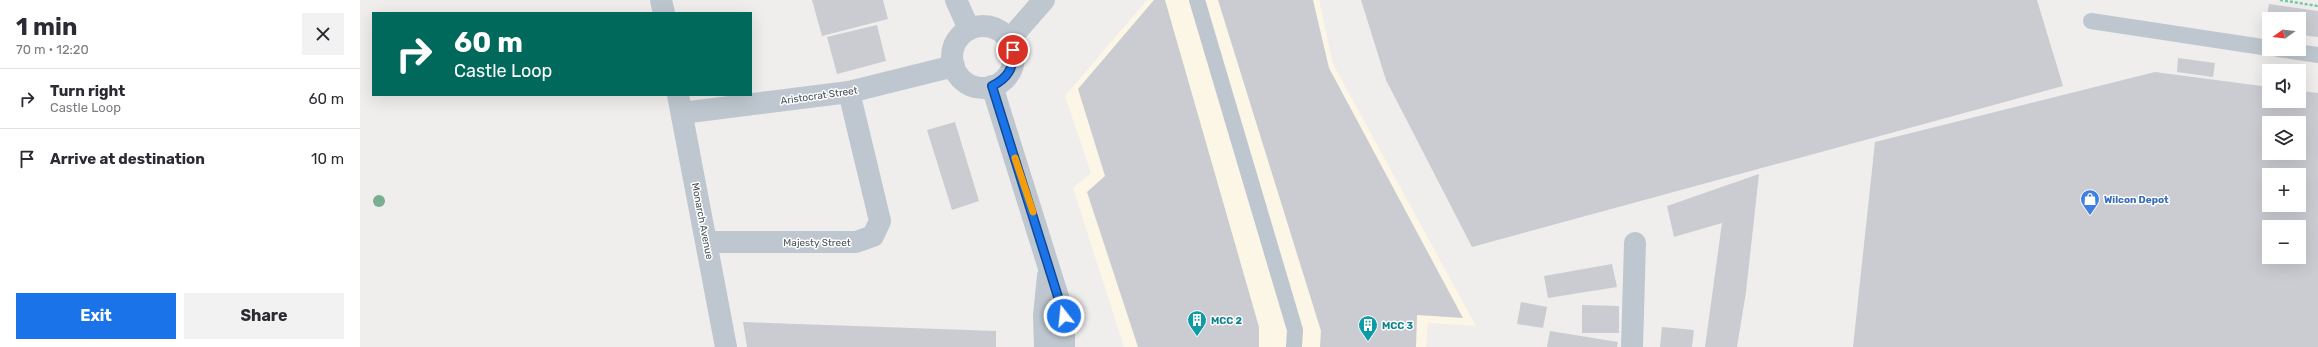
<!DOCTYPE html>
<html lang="en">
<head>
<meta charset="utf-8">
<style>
	:root { --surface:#fff; --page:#f2f2f3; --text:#2b2b33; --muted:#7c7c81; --line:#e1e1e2; --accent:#1a73e8 }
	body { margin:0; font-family:Rubik,sans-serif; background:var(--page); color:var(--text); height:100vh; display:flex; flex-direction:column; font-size:15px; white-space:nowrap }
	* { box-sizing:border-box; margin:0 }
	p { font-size:13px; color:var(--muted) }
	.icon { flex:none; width:22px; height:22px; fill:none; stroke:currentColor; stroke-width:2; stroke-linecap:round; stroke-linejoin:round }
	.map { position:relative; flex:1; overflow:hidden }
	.panel { display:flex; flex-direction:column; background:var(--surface); width:360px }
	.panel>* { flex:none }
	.banner { position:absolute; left:12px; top:12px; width:380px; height:84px; border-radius:0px; box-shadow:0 4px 16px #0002; background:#00695c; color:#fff; overflow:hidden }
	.needle { width:26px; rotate:256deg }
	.buttons { position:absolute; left:1902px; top:12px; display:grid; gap:8px }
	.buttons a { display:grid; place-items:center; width:44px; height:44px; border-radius:0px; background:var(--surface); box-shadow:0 4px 16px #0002; font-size:20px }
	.pin { position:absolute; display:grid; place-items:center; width:34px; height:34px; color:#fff; margin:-17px; border:2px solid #fff; border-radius:50%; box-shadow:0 1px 4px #0007 }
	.me { position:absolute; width:44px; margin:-22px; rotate:344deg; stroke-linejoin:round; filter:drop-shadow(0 0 3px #0008) }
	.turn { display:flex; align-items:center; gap:14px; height:84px; padding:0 16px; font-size:18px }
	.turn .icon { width:52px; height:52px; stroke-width:2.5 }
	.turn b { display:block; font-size:28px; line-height:34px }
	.round { display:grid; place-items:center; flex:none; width:42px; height:42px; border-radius:0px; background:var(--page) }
	.headline { display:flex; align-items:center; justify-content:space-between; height:68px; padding:0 16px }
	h1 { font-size:24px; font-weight:700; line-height:30px }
	.action { display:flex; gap:8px; margin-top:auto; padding:8px 16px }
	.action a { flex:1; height:46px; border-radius:0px; background:var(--accent); color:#fff; font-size:16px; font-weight:700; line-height:46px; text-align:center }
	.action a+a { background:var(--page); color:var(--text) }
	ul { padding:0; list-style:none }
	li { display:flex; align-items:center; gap:12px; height:60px; padding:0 16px; border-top:1px solid var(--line) }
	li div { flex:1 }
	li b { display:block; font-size:15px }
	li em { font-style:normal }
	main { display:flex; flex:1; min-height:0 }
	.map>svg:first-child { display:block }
	.commercial { fill:#fbf6e6 }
	.building { fill:#caccd2; fill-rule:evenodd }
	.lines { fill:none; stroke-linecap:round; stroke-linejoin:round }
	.path { stroke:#75caa3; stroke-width:2.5; stroke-dasharray:3 2; stroke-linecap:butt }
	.lane { stroke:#bec7cf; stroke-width:16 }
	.street { stroke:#bec7cf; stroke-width:22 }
	.tree { fill:#79ad94 }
	.route-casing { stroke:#114b97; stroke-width:10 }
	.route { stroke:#1a73e8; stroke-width:7 }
	.slow { stroke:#f59e0b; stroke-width:7 }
	.labels { text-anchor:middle; stroke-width:3; stroke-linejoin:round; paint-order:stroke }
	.street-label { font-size:10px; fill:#46505a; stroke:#fff }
	.shop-label { font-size:10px; font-weight:bold; fill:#366cbe; stroke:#fff; text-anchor:start }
	.culture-label { font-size:10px; font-weight:bold; fill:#0d838f; stroke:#fff; text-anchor:start }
</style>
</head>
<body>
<main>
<section class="panel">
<div class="headline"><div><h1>1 min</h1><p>70 m · 12:20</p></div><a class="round"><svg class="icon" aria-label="close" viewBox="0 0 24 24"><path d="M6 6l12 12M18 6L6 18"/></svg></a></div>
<ul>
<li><svg class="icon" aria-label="right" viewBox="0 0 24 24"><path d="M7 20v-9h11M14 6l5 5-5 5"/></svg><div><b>Turn right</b><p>Castle Loop</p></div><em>60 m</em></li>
<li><svg class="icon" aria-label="arrive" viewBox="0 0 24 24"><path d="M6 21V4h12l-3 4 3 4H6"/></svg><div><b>Arrive at destination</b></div><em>10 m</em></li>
</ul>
<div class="action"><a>Exit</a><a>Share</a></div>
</section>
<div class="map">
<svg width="1958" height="347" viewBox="0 0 1958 347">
	<rect width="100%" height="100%" fill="#f0eded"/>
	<path class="commercial" d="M787,0H959L973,64L1116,326L1068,323L1066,347H764L713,188L731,173L705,96Z"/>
	<g class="building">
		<path d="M452,0H523L528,19L462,36Z"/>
		<path d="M794,0H805L899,327V347H778L727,192L745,176L718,89Z"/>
		<path d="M858,0H953L969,68L1103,318L1057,315L1056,347H960L961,331Z"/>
		<path d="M1001,0H1677L1703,86L1112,247L1026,80Z"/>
		<path d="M1909,4L1958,11V37L1939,35V19H1909V30L1905,29Z"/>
		<path d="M517,25L526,61L477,74L467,37Z"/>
		<path d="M1818,58L1855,63L1853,77L1817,72Z"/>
		<path d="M1795,72L1909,87V101H1939V91L1958,93V347H1493L1515,142ZM1909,123H1939V153H1909ZM1909,175H1939V205H1909ZM1909,227H1939V257H1909Z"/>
		<path d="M595,122L619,201L592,210L567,130Z"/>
		<path d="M1399,174L1386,292L1377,347H1345L1362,223L1314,237L1307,206Z"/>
		<path d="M1252,264L1257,287L1188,298L1184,276Z"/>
		<path d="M1161,302L1187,307L1183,328L1157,324Z"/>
		<path d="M1222,305L1259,306V333H1222Z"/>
		<path d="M383,322L636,331V347H387Z"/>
		<path d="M1302,327L1334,330L1332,347H1300Z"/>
		<path d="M1190,331L1258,342L1257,347H1187Z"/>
	</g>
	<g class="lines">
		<path class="path" d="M1920,0L1958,6"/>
		<g class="lane">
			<path d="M837,0L935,330L934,347"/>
			<path d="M1731,21L1909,48"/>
			<path d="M1918,49L1958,55"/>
		</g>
		<g class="street">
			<path d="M301,0L304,13"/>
			<path d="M596,0L609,29"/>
			<circle cx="623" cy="57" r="31"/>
			<path d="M649,40L684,0"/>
			<path d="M632,86L704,316V347"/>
			<path d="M318,95L366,347"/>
			<path d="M322,113L489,92L594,66"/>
			<path d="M347,242H496L513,236L520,221L489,92"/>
			<path d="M685,347L684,315L688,276"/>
			<path d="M1272,347L1275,243"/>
		</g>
	</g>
	<circle class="tree" cx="19" cy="201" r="6"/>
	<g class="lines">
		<defs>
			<path id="route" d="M653,50C654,68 648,78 632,86L704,316"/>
		</defs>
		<use href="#route" class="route-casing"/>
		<use href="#route" class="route"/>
		<path class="slow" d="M655,158L673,212"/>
	</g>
	<defs>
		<symbol id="shop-pin" viewBox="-11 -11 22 30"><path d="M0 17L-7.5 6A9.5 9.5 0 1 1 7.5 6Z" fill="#3f7fe0" stroke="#fff"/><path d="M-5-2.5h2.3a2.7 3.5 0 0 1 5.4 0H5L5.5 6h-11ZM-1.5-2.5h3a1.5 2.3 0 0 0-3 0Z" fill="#fff"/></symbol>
		<symbol id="building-pin" viewBox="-11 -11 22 30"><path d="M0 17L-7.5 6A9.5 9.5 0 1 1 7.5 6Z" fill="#0f9aa8" stroke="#fff"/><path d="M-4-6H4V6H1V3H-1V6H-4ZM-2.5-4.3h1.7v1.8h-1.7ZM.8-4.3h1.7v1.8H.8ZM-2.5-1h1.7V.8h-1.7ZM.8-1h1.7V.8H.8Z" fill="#fff"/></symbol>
	</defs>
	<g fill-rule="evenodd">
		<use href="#shop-pin" x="1719" y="188" width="22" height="30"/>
		<use href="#building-pin" x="826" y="309" width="22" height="30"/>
		<use href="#building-pin" x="997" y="314" width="22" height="30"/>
	</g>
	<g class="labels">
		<g class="street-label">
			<text transform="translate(459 95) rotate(-8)" y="4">Aristocrat Street</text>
			<text transform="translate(343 221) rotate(79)" y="4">Monarch Avenue</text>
			<text x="457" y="246">Majesty Street</text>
		</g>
		<g class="shop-label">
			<text x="1744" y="203">Wilcon Depot</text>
		</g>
		<g class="culture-label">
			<text x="851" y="324">MCC 2</text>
			<text x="1022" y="329">MCC 3</text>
		</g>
	</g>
</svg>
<div class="buttons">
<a><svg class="needle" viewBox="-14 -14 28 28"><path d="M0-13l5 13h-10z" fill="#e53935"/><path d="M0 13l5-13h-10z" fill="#7c7c81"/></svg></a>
<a><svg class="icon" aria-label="sound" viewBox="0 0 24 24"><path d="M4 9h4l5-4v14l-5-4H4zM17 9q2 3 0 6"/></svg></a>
<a><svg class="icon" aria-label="layers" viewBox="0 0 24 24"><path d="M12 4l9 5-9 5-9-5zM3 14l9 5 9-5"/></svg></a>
<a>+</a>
<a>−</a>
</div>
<div class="pin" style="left:653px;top:50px;background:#d93025"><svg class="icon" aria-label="arrive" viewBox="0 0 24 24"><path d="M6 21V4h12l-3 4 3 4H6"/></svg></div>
<svg class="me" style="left:704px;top:316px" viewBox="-20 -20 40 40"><circle r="17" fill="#1a73e8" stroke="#fff" stroke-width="3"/><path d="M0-11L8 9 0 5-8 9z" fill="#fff"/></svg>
<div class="banner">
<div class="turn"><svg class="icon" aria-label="right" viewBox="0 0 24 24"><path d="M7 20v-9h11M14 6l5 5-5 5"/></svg><div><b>60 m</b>Castle Loop</div></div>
</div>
</div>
</main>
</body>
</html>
